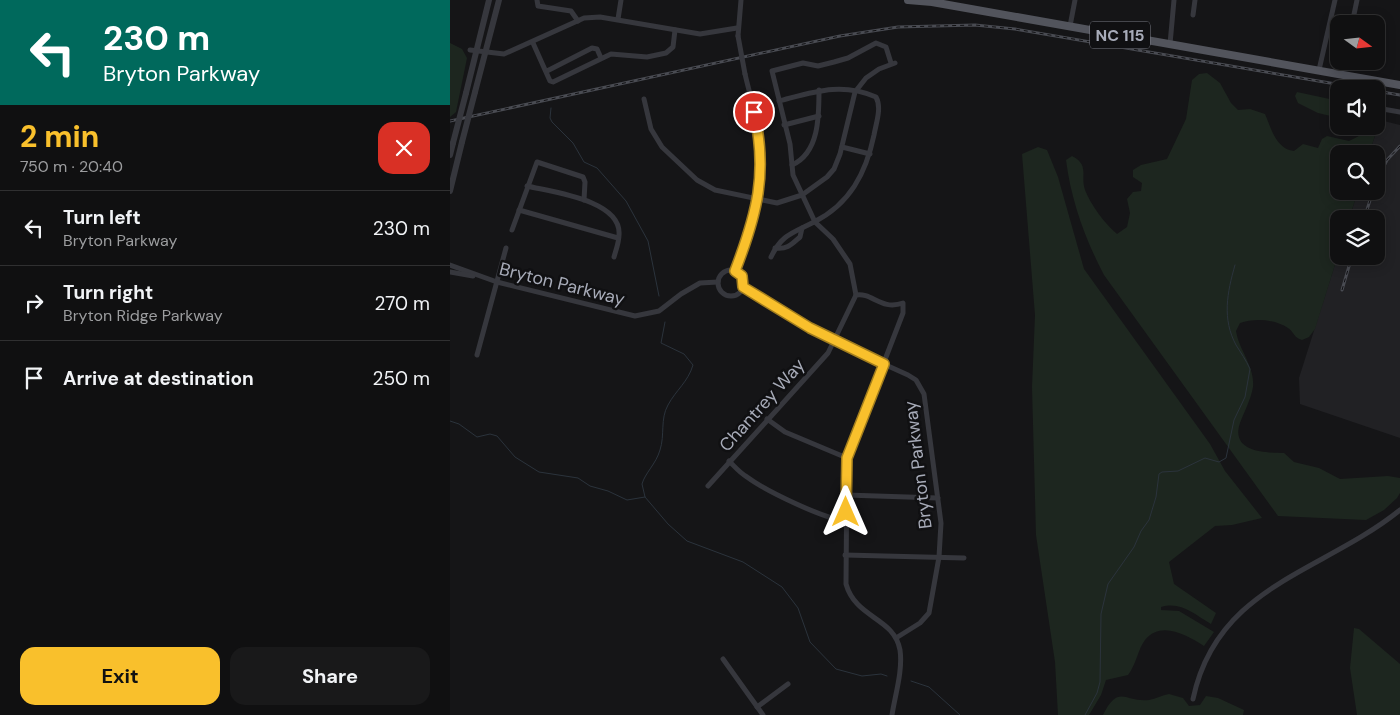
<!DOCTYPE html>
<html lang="en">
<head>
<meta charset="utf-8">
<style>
	:root { --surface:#101011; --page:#19191a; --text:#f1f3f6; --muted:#9c9d9f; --line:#303031; --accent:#f9c02c }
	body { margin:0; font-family:"DM Sans",sans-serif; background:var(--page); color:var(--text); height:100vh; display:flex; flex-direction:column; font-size:19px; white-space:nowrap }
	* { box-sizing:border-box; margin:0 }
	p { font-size:16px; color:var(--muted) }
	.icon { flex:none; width:28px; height:28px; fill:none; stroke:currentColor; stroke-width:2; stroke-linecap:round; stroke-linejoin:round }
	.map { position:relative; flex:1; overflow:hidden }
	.panel { display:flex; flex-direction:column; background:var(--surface); width:450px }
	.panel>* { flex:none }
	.banner { background:#00695c; color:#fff; overflow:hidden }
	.needle { width:32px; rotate:105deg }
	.buttons { position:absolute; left:880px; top:15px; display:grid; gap:10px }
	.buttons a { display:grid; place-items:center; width:55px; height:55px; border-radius:10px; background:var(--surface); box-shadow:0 2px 12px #0003,0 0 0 1px var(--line); font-size:25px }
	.pin { position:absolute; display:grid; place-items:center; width:42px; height:42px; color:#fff; margin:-21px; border:2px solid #fff; border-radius:50%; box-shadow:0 1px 5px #0007 }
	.me { position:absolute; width:55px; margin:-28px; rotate:0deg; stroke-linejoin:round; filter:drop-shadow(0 0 4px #0008) }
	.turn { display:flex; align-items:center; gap:18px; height:105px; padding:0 20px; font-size:22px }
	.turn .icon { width:65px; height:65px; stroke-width:2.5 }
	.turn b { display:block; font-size:35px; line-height:42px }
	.round { display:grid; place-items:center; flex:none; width:52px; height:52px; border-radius:15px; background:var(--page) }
	.summary { display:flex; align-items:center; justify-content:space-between; height:85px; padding:0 20px }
	h1 { font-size:30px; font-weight:700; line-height:38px; color:var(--accent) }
	.action { display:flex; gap:10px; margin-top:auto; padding:10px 20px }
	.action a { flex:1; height:58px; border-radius:15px; background:var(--accent); color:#111; font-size:20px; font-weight:700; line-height:58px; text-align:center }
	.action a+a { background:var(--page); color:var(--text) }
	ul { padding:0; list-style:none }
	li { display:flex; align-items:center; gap:15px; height:75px; padding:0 20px; border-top:1px solid var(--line) }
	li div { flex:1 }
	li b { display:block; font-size:19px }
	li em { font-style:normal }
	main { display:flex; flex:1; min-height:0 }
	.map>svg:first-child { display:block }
	.built { fill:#212124 }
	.green { fill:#1d261f }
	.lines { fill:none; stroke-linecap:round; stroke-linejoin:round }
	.stream { stroke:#2b333c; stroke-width:1 }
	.minor { stroke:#36373d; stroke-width:5 }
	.tertiary { stroke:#36373d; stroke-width:6 }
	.primary { stroke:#52545c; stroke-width:8 }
	.rail-casing { stroke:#494b52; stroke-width:3 }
	.rail { stroke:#101012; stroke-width:1; stroke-dasharray:4; stroke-linecap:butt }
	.minor-bridge { stroke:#36373d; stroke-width:5 }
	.tertiary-bridge { stroke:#36373d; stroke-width:6 }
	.route-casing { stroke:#a27d1d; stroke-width:12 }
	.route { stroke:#f9c02c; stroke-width:9 }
	.labels { text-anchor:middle; stroke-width:5; stroke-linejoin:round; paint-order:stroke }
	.shield { fill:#101012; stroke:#7a7c86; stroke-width:1 }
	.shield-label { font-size:16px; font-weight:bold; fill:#a7abb8 }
	.street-label { font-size:18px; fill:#a7abb8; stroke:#101012 }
</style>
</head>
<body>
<main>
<section class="panel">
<div class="banner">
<div class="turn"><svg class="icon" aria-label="left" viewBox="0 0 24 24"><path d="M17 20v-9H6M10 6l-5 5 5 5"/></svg><div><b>230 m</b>Bryton Parkway</div></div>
</div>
<div class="summary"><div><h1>2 min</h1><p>750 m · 20:40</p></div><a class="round" style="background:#d93025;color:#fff"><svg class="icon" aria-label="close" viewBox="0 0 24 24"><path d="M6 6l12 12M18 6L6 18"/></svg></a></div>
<ul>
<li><svg class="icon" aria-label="left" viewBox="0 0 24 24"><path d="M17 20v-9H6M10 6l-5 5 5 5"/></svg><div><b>Turn left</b><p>Bryton Parkway</p></div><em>230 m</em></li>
<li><svg class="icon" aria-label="right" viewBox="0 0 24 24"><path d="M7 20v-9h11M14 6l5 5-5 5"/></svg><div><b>Turn right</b><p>Bryton Ridge Parkway</p></div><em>270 m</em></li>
<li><svg class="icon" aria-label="arrive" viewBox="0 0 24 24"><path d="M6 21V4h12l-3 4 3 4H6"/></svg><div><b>Arrive at destination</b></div><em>250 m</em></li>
</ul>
<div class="action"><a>Exit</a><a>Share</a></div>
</section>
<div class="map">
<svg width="950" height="715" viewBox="0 0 950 715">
	<rect width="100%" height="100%" fill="#151517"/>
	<path class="built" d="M930,120L950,125V438L850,404L849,378L889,252V256H926V219H899L908,191H926V154H919Z"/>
	<g class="green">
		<path d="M0,43L12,49L17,58L6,112L0,117Z"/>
		<path d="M757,73L770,83L781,103L788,110L800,109L815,114C821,128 826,149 844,151L853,144L868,148L872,139L877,136L899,141L909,136L911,126H926V117L930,120L919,154H889V191H908L899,219H889V252L865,329L859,337L852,340C844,338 844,332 838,328C825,319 804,318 790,323L786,331C789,350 805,367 803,387C801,399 794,412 790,423C780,452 815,453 834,453L844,462L869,468L890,479L938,476L950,478V493L947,498L934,510L916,520L828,516L654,275C635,239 621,200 616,160L622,156C640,165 630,176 635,190C641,205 654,223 667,234L677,227L680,213L677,199L683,192L691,191L692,183L683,177V170L691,165L717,159L736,119L742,80L749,74Z"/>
		<path d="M847,92L889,101V118L868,113L848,103L845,96Z"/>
		<path d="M588,147L597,150L608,177L634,269L760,444L775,471L812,518L782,525L765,526L719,562L724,584L766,613L761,624C744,614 731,601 711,607V610L729,611L764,632L754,646C737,635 711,620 695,640C688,649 686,665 678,675L656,680L651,695L639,715H608L605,662L586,535L582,387L585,315L572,154Z"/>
		<path d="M904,628L909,629L950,664V715H907L900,668Z"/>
		<path d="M719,694L733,698L739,706L750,705L756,696L768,698L794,710L793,715H653C669,683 675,703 699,700C706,699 712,695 719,694Z"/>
	</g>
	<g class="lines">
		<g class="stream">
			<path d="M101,108L100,118L102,122L123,143L134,162L147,168L176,201L198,241L209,296"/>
			<path d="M215,322L211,343L234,354L243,365C238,382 226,390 218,405C210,419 215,435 210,450C206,464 195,473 192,484L195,497L218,524L237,541L293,562L332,587L348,608L360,642L386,669L412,676L431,674L437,676"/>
			<path d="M0,421L9,424L27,437L40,434L47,436L65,457L89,472L128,478L140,486L158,491L177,500L195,497"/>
			<path d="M461,681L479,687L510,715"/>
			<path d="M635,715L647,693L650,682L651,614L658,584L684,547L691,531L699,520L706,497L709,474L712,472L728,471L755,458L769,462L776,458L784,420L795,397L800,369C796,360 791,353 786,345C772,319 777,293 785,265"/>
		</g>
		<g class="minor">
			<path d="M87,0L88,6L121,11L128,21"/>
			<path d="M743,15L745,0"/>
			<path d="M168,19L171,0"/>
			<path d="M902,24L907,0"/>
			<path d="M620,26L625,0"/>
			<path d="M288,36L291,0"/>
			<path d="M83,43L100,81L103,82L161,54L197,57L216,53L223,47L225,30"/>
			<path d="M720,44L724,0"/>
			<path d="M20,50L54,54L134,18L150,17L250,34L287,28"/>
			<path d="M869,70L885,0"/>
			<path d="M97,71L142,48L147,49L151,58"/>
			<path d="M194,99L201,129L212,147L247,180L265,190L327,203L352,195L377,177L384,169L390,154L405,92L416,78L429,69L445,63"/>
			<path d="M927,108L950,112"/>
			<path d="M334,125L369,116"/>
			<path d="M392,147L420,154"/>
			<path d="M342,165C369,153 369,117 369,90"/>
			<path d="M77,186C102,192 172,200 169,235C169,242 166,250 164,257"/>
			<path d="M69,210L168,238"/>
			<path d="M62,230L87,162L133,177L135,182L134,200"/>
			<path d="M325,248C337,250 342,244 350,237L352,228"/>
			<path d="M321,257C332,234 343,233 364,222C400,204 416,173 424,135C426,123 432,108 426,97C391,82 364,92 329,101"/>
			<path d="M0,265L47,282L185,316L209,311L231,294L250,283L268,282"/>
			<circle cx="281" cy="283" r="13"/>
			<path d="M285,271C300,233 314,195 311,153C310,127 301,100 295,74"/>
			<path d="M0,272L23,276"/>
			<path d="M293,287L385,342L458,375L466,380L474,394L491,523L489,557L479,613L470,623L446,638"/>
			<path d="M406,295L400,264L383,239L365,222L343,175L340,144L322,71L353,63L368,66L384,62L398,58L426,43L436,47L441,63"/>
			<path d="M27,355L56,248"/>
			<path d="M317,419L335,432L397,458"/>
			<path d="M279,461C285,467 290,473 297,477C316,491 374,519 396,521"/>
			<path d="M258,486L378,353L406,295C422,292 431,311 453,303V313L397,458L396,584C406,619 444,617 450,650C453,671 445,695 442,715"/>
			<path d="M396,495L488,498"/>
			<path d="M395,555L514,558"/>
			<path d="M273,659L313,715"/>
			<path d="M743,699C767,585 872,573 950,510"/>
			<path d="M307,707L338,684"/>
		</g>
		<g class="tertiary">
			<path d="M25,92L49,0"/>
			<path d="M16,93L39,0"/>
			<path d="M0,155L3,143"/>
			<path d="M0,191L12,142"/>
		</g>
		<path class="primary" d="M458,0L482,2L950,85"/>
		<defs>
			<g id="rail">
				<path d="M926,91L950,95"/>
				<path d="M0,121L390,36L448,27L525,25L565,29L915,89"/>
				<path d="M926,182L937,160L950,146"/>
				<path d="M914,219L923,191"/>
				<path d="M892,290L902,256"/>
			</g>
		</defs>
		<use href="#rail" class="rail-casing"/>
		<use href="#rail" class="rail"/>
		<path class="minor-bridge" d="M288,36L295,74"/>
		<g class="tertiary-bridge">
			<path d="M12,142L25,92"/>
			<path d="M3,143L16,93"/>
		</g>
	</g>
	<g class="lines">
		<defs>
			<path id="route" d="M304,112C318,173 307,214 285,271L292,276L293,287L360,328L434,364L397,458L396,512"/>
		</defs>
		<use href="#route" class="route-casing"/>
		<use href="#route" class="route"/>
	</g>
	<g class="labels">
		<rect class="shield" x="640" y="21.5" width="60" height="27" rx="4"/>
		<g class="shield-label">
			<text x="670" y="41">NC 115</text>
		</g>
		<g class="street-label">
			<text transform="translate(112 284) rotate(14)" y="6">Bryton Parkway</text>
			<text transform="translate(312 405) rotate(-48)" y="6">Chantrey Way</text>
			<text transform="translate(468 465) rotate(-97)" y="6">Bryton Parkway</text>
		</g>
	</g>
</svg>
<div class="buttons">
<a><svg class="needle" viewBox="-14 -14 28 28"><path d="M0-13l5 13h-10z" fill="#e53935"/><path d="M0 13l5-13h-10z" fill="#9c9d9f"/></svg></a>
<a><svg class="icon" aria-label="sound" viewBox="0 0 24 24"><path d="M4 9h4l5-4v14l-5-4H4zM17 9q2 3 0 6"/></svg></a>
<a><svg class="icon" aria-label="search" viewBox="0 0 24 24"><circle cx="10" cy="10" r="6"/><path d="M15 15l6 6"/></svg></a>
<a><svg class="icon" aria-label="layers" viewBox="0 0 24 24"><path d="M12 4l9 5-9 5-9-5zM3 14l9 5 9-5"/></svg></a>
</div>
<div class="pin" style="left:304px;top:112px;background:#d93025"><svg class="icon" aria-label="arrive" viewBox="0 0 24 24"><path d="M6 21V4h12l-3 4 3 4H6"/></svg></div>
<svg class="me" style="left:396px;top:512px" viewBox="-20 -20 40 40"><path d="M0-17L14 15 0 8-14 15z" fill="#f9c02c" stroke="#fff" stroke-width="4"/></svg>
</div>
</main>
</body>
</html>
